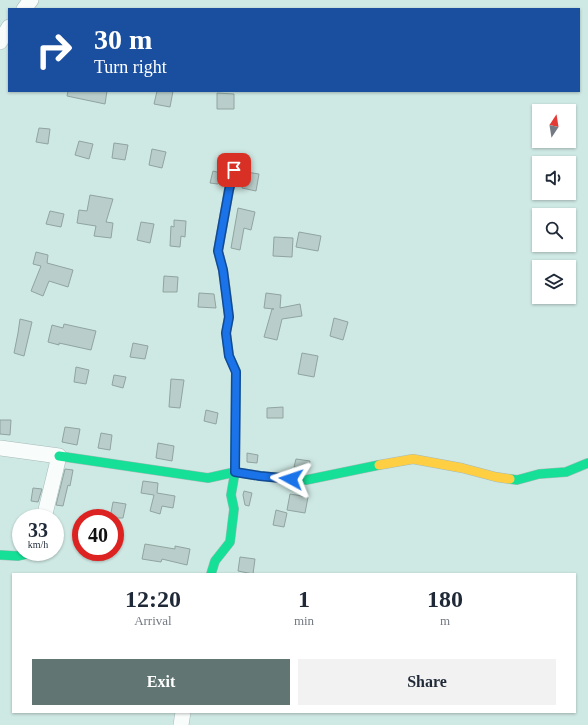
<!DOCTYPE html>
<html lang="en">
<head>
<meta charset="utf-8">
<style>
	:root { --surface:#fff; --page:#f2f2f3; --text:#1f2937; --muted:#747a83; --accent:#617673 }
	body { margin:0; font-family:"Times New Roman",serif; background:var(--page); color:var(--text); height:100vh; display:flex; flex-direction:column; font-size:15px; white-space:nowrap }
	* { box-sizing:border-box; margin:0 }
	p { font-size:13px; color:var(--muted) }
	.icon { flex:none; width:22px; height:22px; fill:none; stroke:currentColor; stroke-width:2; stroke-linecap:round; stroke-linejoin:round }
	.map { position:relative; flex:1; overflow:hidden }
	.details { position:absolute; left:12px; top:573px; width:564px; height:140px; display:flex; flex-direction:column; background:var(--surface); border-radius:0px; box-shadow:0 1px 3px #0004 }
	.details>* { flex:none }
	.guide { position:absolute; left:8px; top:8px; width:572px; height:84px; border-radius:0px; box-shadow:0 1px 3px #0004; background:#1a4fa0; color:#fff; overflow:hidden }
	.needle { width:26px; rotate:12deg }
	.tools { position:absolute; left:532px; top:104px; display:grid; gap:8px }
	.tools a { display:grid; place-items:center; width:44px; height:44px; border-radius:0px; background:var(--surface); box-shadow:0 1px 3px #0004; font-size:20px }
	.speed { position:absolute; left:12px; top:509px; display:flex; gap:8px; font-size:20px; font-weight:700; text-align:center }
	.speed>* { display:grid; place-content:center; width:52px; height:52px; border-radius:50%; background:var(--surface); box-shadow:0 1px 3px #0004; line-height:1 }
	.speed small { font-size:10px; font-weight:400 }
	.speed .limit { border:6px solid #d22; background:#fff; color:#111 }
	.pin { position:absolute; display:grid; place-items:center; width:34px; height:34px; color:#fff; margin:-17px; border-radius:8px; box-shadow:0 2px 6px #0006 }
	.me { position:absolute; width:44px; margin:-22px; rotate:275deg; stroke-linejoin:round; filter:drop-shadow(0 0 3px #0008) }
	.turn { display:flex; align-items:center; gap:14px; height:84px; padding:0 20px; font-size:18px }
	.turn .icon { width:52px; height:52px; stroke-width:2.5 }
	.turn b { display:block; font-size:28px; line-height:34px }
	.eta { display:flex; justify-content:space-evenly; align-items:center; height:68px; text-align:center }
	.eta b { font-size:24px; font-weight:600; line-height:28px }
	.button { display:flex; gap:8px; margin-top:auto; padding:8px 20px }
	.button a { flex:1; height:46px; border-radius:0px; background:var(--accent); color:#fff; font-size:16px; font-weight:600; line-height:46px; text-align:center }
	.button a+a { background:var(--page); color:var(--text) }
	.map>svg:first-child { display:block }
	.building { fill:#b9ceca; stroke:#90a4a0 }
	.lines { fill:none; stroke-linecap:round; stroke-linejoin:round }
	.street-casing { stroke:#a7bbb8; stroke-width:16 }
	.fast-casing { stroke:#a7bbb8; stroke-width:10 }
	.slow-casing { stroke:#a7bbb8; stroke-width:10 }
	.street { stroke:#f8fcfb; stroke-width:15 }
	.fast { stroke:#16e098; stroke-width:9 }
	.slow { stroke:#ffcf43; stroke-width:9 }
	.route-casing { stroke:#114b97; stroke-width:10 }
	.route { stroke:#1a73e8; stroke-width:7 }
</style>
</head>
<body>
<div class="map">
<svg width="588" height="725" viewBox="0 0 588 725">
	<rect width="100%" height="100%" fill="#cee8e3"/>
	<g class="building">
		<path d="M68,91H107L105,104L67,96Z"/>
		<path d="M157,91H173L170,107L154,104Z"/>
		<path d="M217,93L234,94V109H217Z"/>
		<path d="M39,128L50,129L48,144L36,142Z"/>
		<path d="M79,141L93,144L89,159L75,155Z"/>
		<path d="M114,143L128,145L125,160L112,158Z"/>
		<path d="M152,149L166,152L162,168L149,165Z"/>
		<path d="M213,171L221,173L218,184L210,183Z"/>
		<path d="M246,172L259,174L256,191L242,188Z"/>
		<path d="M90,195L113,199L106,222L113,223L111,238L94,236L96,226L77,223L79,210L87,211Z"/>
		<path d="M238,208L255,212L251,230L244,228L240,250L231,248Z"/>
		<path d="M50,211L64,214L61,227L46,224Z"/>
		<path d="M174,220L186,221L185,237L181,236L180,247L170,246L171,226L174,227Z"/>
		<path d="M141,222L154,224L150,243L137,240Z"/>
		<path d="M299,232L321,236L318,251L296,247Z"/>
		<path d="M274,237L293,238L292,257L273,256Z"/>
		<path d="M36,252L48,255L47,263L73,270L68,287L49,281L43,296L31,291L41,266L33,264Z"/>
		<path d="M164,276L178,277L177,292H163Z"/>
		<path d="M199,293L214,294L216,308L198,307Z"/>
		<path d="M266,293L281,295L280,308L300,304L302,316L282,319L277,340L264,337L272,309H274L264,308Z"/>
		<path d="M334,318L348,322L343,340L330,336Z"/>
		<path d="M20,319L32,322L24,356L14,353L18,333Z"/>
		<path d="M64,324L96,331L91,350L59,343V345L48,342L52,325L63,328Z"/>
		<path d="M133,343L148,346L145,359L130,357Z"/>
		<path d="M302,353L318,356L314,377L298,374Z"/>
		<path d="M76,367L89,370L86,384L74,382Z"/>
		<path d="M114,375L126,377L123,388L112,385Z"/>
		<path d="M171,379L184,380L180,408L169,407Z"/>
		<path d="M283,407V418H267V408Z"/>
		<path d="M206,410L218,413L216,424L204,421Z"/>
		<path d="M0,420H11L10,435L0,434Z"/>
		<path d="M65,427L80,429L77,445L62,442Z"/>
		<path d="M101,433L112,435L110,450L98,448Z"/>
		<path d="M158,443L174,446L172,461L156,458Z"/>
		<path d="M247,453L258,455L257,463L247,462Z"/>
		<path d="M296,459L310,461L309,467L305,468L294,467Z"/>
		<path d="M65,469L73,470L70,486L68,485L63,506L56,505Z"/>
		<path d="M143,481L158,483L157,493L175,496L173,508L162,506L160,514L150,511L154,495L141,493Z"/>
		<path d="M33,488L42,489L38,502L31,501Z"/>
		<path d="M244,491L252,493L249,506L245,505L243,495Z"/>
		<path d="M290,494L308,497L305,513L287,510Z"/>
		<path d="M113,502L126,504L123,518H110Z"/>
		<path d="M276,510L287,513L284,527L273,525Z"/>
		<path d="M145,544L175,549V546L190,549L187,565L162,559L161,562L142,559Z"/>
		<path d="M240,557L255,559L253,574L238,571Z"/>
	</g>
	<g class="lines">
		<defs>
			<g id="street">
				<path d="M24,9L31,0"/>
				<path d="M0,42L9,27"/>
				<path d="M0,448L59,456L44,518"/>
				<path d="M181,725L183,712"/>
			</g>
			<g id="fast">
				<path d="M59,456L208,478L235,472L260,476L306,480L379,465"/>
				<path d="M510,479L517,480L539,474L566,472L588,463"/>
				<path d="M0,555L18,556L35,552"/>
				<path d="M211,574L215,561L230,542L234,509L231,495L235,472L236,371L229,356L226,333L229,317L226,291"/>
			</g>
			<g id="slow">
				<path d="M226,291L223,270L218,251L229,190L234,170"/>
				<path d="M379,465L413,459L462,468L496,477L510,479"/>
			</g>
		</defs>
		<use href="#street" class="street-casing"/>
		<use href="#fast" class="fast-casing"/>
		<use href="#slow" class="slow-casing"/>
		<use href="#street" class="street"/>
		<use href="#fast" class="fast"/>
		<use href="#slow" class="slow"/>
	</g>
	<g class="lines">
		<defs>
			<path id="route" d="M234,170L229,190L218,251L223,270L229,317L226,333L229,356L236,372L235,472L260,476L291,479"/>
		</defs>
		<use href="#route" class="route-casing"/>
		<use href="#route" class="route"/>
	</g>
</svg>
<div class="tools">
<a><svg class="needle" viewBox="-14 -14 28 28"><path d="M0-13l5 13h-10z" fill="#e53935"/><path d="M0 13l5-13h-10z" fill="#747a83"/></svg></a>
<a><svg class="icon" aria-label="sound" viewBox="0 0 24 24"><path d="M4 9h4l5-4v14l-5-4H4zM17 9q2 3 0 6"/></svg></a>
<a><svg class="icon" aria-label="search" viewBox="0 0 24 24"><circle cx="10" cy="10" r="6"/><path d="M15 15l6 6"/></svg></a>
<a><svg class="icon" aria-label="layers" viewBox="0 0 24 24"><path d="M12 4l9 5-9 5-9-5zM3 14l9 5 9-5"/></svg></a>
</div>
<div class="speed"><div>33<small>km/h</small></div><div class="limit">40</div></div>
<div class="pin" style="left:234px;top:170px;background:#d93025"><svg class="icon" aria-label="arrive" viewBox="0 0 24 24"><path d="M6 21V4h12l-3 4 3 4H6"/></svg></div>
<svg class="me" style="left:291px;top:479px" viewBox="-20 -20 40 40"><path d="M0-17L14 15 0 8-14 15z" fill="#1a73e8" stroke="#fff" stroke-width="4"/></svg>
<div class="guide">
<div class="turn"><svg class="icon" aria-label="right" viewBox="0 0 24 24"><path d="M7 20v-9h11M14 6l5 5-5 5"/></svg><div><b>30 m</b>Turn right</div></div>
</div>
<section class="details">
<div class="eta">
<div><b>12:20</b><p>Arrival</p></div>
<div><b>1</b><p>min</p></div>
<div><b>180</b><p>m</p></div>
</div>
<div class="button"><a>Exit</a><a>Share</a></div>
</section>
</div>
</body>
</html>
